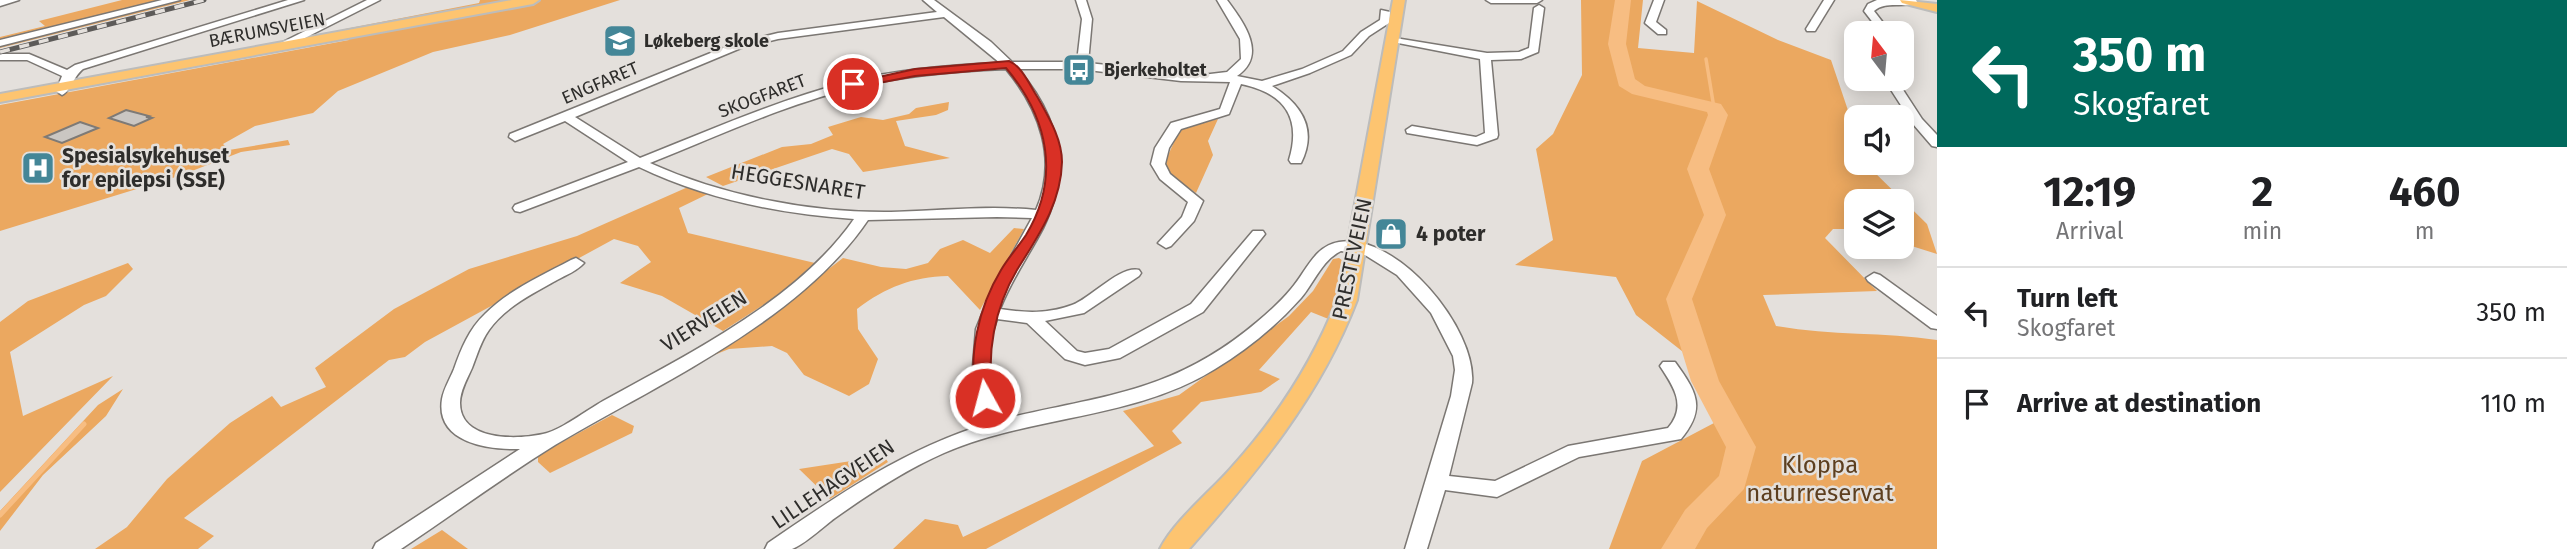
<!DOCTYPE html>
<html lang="en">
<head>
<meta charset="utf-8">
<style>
	:root { --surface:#fff; --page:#f2f2f2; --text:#202124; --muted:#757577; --line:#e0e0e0 }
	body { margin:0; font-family:"Fira Sans",sans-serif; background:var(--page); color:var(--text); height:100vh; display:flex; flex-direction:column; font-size:26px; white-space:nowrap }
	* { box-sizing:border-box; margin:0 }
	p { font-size:23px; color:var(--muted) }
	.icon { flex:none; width:38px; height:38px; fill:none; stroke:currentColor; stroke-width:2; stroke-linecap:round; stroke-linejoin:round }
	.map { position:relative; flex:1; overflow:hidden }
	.details { display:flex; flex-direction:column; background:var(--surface); width:630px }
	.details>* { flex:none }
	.banner { background:#00695c; color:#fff; overflow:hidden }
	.needle { width:46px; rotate:344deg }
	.fabs { position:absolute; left:1844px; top:21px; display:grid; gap:14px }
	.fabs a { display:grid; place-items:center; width:70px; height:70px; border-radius:14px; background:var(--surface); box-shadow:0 4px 18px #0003; font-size:35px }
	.pin { position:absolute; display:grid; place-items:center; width:60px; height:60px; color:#fff; margin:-30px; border:4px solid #fff; border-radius:50%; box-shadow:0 2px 7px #0007 }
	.me { position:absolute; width:77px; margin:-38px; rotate:353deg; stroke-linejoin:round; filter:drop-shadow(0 0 5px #0008) }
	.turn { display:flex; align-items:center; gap:24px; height:147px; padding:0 21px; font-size:32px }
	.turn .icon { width:91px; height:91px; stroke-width:2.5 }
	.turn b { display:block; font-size:49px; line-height:60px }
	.eta { display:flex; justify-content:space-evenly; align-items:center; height:119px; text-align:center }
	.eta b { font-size:42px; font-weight:700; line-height:49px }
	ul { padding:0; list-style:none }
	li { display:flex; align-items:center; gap:21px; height:91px; padding:0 21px; border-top:2px solid var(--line) }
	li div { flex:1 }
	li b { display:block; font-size:26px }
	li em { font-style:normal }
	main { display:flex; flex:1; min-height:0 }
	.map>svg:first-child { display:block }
	.green { fill:#eba860 }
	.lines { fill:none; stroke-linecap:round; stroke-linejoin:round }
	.stream-far1 { stroke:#f7bd82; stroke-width:3.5 }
	.stream { stroke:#f7bd82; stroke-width:5 }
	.river { fill:#f7bd82; fill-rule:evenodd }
	.building { fill:#cac6c2; stroke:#7e7a76; stroke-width:2 }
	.minor-casing { stroke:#7b7773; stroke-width:3 }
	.major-casing { stroke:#bcbcbb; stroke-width:4 }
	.minor { fill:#fff; fill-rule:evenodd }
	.major { fill:#fdc470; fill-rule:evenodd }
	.rail-casing { stroke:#5d5b59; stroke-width:5 }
	.rail { stroke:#e4e0dc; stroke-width:3.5; stroke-dasharray:10; stroke-linecap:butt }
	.route { fill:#d93025; stroke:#8d1f18; stroke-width:2 }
	.labels { text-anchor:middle; stroke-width:5; stroke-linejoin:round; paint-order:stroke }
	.far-street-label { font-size:18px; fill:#2e2d2b; stroke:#e4e0dc }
	.far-poi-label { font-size:18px; font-weight:bold; fill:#2e2d2b; stroke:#e4e0dc; text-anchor:start }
	.poi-label { font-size:21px; font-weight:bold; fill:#2e2d2b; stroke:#e4e0dc; text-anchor:start }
	.street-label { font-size:21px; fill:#2e2d2b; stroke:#e4e0dc }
	.near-park-label { font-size:24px; fill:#5d3f1f; stroke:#e4e0dc }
</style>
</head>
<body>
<main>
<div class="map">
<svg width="1937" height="549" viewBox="0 0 1937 549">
	<rect width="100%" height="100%" fill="#e4e0dc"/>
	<g class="green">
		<path d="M122,0H190L0,48V37L45,26L39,21Z"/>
		<path d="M480,0H620L510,35L433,52L338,91L313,113L255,126L223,144L229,150L288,140L290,145L241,152L179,176L0,231V105L349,40L345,29L479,3Z"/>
		<path d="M1581,0H1643L1638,48L1694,53L1697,1L1778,40L1831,60L1857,137V163H1865L1927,224L1937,254L1902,243V201H1857V229H1833L1825,238L1877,291L1763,295L1776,326C1830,336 1883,332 1937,340V549H1609L1642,461L1714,423L1701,366L1636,315L1616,277L1515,265L1553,240L1536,149L1553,134L1582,75Z"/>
		<path d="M949,102L948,110L936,115L896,121L905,146L950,158L863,172L849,154L832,149L723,186L706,177L782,147L811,144L833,135L828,127L861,117L883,120L909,114L916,108Z"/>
		<path d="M1218,119L1208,141L1213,155L1196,193L1169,174L1165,162L1180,129Z"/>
		<path d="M688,187L710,193L679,208L688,233L815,263L780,294L723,331L662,296L620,283L651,262L638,246L614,239L425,342L405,357L389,360L184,518L214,536L198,549H95L127,527L167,479L230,423L272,396L281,407L326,387L315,368L394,309L469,269L577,236Z"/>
		<path d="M1014,228L1024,229L980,310L948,276C912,277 886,287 857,309L858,329L878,359L869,384L849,396L804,375L787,353L772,346L729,349L697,362L753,327L843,258L881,267L906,269L928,263L940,249L963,240L990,253Z"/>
		<path d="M1339,258L1346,263L1331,320L1311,312L1259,370L1280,379L1261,392L1201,402L1172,431L1182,443L986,549H893L925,519L958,525L963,537L1154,446L1123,411L1179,395L1289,316L1313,291L1333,259Z"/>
		<path d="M128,263L133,269L106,296L84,305L10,352L23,416L113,376L0,492V322L28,301Z"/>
		<path d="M123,389L106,416L43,475L0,531V511L98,405Z"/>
		<path d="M612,415L634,426L632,433L550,473L538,462V455Z"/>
		<path d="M884,456L888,462L830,499L799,469Z"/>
		<path d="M442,530L468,549H411Z"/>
	</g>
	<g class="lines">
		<path class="stream-far1" d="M1706,59L1714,108"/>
		<path class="stream" d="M0,515L84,424"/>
		<path class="river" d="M1615,0H1631L1626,44L1635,79L1645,86L1721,104L1728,115L1709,169L1726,215L1692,299L1719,381L1756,447L1744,489L1707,528L1695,549H1661L1685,510L1719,476L1726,447L1691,381L1666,299L1704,215L1687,169L1708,115L1707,112L1632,94L1619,86L1608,44Z"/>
	</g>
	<g class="building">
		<path d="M126,110L149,116L146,117L152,118L134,126L109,118Z"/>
		<path d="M80,122L98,128L62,143L45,137Z"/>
	</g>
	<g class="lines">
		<defs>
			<g id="minor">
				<path d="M0,0H19L0,6Z"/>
				<path d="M162,0H180L0,46V40Z"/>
				<path d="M288,0H304L83,69C73,77 70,92 62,95L56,91L62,76L27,60H0V54H29L67,70L75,65Z"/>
				<path d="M367,0H380L291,45L281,43Z"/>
				<path d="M923,0H934L991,42L1012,62H1077L1082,19L1076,0H1086L1092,19L1088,63L1202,75L1227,72L1241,59L1240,39L1217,0H1227C1244,23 1268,55 1237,76L1262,81L1302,69L1343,51L1361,32L1380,20L1381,10L1390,12L1389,23L1369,36L1351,55L1310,73L1272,86C1301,104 1318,129 1301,163H1291L1289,160C1302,117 1284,93 1241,84L1229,114L1181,129L1169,148L1165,164L1170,174L1203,201L1194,221L1171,246L1166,248L1158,243L1182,217L1188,202L1160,179L1151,164L1155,148L1171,123L1220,109L1230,82L1181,81L1079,69H1018C1060,118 1072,170 1043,228C1029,255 1011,280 1000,309C1025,313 1048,314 1072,305C1090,299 1120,265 1139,270L1141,273L1139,276L1084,313L1045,321L1077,351L1085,353L1109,349L1191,304L1253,231H1263L1265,234L1203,312L1120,358L1085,365L1065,359L1027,323L997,319C984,353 989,387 1003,419C1104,395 1173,393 1257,322C1269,312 1281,301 1291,289C1306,272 1314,246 1339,242C1397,232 1477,329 1472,383L1449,476L1495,481L1568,446L1668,428C1687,406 1674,387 1660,366L1663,362H1675C1696,391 1707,408 1681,439L1579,457L1497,497L1445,490L1427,549H1405L1451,396L1455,370L1453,356L1431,313L1397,275L1365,255L1341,251C1322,260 1314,283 1301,298C1276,326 1247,350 1215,369C1133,420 1031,415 944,453C905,470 869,494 835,518C824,526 804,545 792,549C785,549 773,549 765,549L768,543C838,495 905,449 986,424L972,378L976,329L991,292L1032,218L997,217L868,220C799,322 659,383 555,445C502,478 452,515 401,549H373L376,543L520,449C489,450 435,443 442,399C444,388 450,379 454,369C461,349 469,329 485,314C509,290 541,276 571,260L576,258L584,263C577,271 566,275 557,280C534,293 505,307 489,330C481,341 477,355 472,368C467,379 460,391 460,403C460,441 516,440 543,434C560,431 587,410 603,401C688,354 797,301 854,219C781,214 705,199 639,167L520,212L515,211L513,208L515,205L628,162L565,121L515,141L509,137L510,134L733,44L778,33L937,12ZM944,17L1000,63C950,65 900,69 851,81C778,100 710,130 640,158L575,117L741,48L778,39ZM1006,69C1040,110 1058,160 1036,210C987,205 939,211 891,212C811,213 723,196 650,163C718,136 786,104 857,87C906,75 956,71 1006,69Z"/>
				<path d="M1486,0H1542L1537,3H1491Z"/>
				<path d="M1654,0H1664L1656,22L1666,30V34H1658L1645,23Z"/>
				<path d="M1824,0H1834L1815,31H1807L1806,29Z"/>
				<path d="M1877,0H1916L1917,2C1904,9 1886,0 1874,11L1891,33H1881L1864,11L1868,4Z"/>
				<path d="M1539,5L1544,8L1538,52L1521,59L1491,60L1498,135L1497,138L1477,145L1407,133L1406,130L1412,126L1476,137L1485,133L1480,59L1393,42L1387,39L1389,37L1487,53L1519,52L1529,48L1534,8Z"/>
				<path d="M1884,79H1896L1922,119L1937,135V147L1932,146L1913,124Z"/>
				<path d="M1874,273L1880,275L1937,316V329L1931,328L1868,281L1866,278Z"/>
			</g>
			<g id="major">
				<path d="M512,0H539L533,4L0,102V94Z"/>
				<path d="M1393,0H1405L1357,300C1320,397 1257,472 1189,549H1160C1174,521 1210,492 1231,468C1277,417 1312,364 1337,300Z"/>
				<path d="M1900,0L1937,4V12L1902,3Z"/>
			</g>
		</defs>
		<use href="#minor" class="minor-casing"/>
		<use href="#major" class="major-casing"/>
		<use href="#minor" class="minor"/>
		<use href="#major" class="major"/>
		<defs>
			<path id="rail" d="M0,52L204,0"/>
		</defs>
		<use href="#rail" class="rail-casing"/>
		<use href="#rail" class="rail"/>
	</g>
	<path class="route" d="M1009,61C1022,66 1030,86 1038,98C1049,118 1062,139 1062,162C1061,204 1038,236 1017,270C995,307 985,356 994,398L985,405L976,398C968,356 978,308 1001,270C1008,258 1018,247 1026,235C1061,177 1048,118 1006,68L915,76L853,88L847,84L915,69Z"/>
	<defs>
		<symbol id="school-square" viewBox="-11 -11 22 22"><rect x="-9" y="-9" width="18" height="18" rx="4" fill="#448697" stroke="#e4e0dc"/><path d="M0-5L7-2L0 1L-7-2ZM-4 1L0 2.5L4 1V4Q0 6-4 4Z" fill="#fff"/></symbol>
		<symbol id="bus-square" viewBox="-11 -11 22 22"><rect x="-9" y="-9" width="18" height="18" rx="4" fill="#448697" stroke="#e4e0dc"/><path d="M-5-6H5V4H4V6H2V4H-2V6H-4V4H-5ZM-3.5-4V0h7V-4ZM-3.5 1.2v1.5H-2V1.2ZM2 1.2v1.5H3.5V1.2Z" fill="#fff"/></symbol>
		<symbol id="hospital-square" viewBox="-11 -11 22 22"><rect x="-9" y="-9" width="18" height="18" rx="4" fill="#448697" stroke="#e4e0dc"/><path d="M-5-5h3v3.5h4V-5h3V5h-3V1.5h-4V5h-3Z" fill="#fff"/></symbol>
		<symbol id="shop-square" viewBox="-11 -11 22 22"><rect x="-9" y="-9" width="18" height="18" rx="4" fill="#448697" stroke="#e4e0dc"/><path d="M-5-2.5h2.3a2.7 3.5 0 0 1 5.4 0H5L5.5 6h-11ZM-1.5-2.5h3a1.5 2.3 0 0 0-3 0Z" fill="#fff"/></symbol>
	</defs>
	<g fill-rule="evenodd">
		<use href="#school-square" x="601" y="22" width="38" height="38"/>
		<use href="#bus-square" x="1060" y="51" width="38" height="38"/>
		<use href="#hospital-square" x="19" y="149" width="38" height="38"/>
		<use href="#shop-square" x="1372" y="215" width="38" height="38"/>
	</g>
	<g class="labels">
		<g class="far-street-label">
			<text transform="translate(267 30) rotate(-11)" y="6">BÆRUMSVEIEN</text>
			<text transform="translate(600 83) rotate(-23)" y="6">ENGFARET</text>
			<text transform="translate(762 96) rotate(-21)" y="6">SKOGFARET</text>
		</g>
		<g class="far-poi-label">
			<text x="644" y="47">Løkeberg skole</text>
			<text x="1104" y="76">Bjerkeholtet</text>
		</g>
		<g class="poi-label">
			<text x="62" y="163">Spesialsykehuset<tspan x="62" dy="24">for epilepsi (SSE)</tspan></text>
			<text x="1416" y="241">4 poter</text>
		</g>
		<g class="street-label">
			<text transform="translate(798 182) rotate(9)" y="7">HEGGESNARET</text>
			<text transform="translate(1352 259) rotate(-78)" y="7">PRESTEVEIEN</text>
			<text transform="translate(704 321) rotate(-32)" y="7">VIERVEIEN</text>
			<text transform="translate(833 484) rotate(-34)" y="7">LILLEHAGVEIEN</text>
		</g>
		<g class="near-park-label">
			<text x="1820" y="473">Kloppa<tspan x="1820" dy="28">naturreservat</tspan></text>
		</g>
	</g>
</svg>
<div class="fabs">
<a><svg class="needle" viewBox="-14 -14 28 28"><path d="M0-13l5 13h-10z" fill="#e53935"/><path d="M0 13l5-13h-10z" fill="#757577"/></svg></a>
<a><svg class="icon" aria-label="sound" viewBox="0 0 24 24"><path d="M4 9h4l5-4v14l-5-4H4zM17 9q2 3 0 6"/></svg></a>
<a><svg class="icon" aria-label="layers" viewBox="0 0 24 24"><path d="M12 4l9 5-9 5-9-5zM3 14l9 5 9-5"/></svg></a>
</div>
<div class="pin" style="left:853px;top:84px;background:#d93025"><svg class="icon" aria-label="arrive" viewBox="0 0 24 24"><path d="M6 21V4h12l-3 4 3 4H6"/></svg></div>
<svg class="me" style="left:985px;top:398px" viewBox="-20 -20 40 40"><circle r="17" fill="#d93025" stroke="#fff" stroke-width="3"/><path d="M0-11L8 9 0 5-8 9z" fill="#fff"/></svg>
</div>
<section class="details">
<div class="banner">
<div class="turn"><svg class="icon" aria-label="left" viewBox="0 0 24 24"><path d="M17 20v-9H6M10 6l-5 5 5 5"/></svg><div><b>350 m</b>Skogfaret</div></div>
</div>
<div class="eta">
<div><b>12:19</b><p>Arrival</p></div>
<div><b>2</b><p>min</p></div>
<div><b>460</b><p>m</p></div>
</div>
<ul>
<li><svg class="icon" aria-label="left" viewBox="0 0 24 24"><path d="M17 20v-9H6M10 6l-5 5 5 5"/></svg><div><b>Turn left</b><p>Skogfaret</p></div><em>350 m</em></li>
<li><svg class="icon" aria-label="arrive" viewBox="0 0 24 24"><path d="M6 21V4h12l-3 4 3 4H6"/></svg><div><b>Arrive at destination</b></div><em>110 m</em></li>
</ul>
</section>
</main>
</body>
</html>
